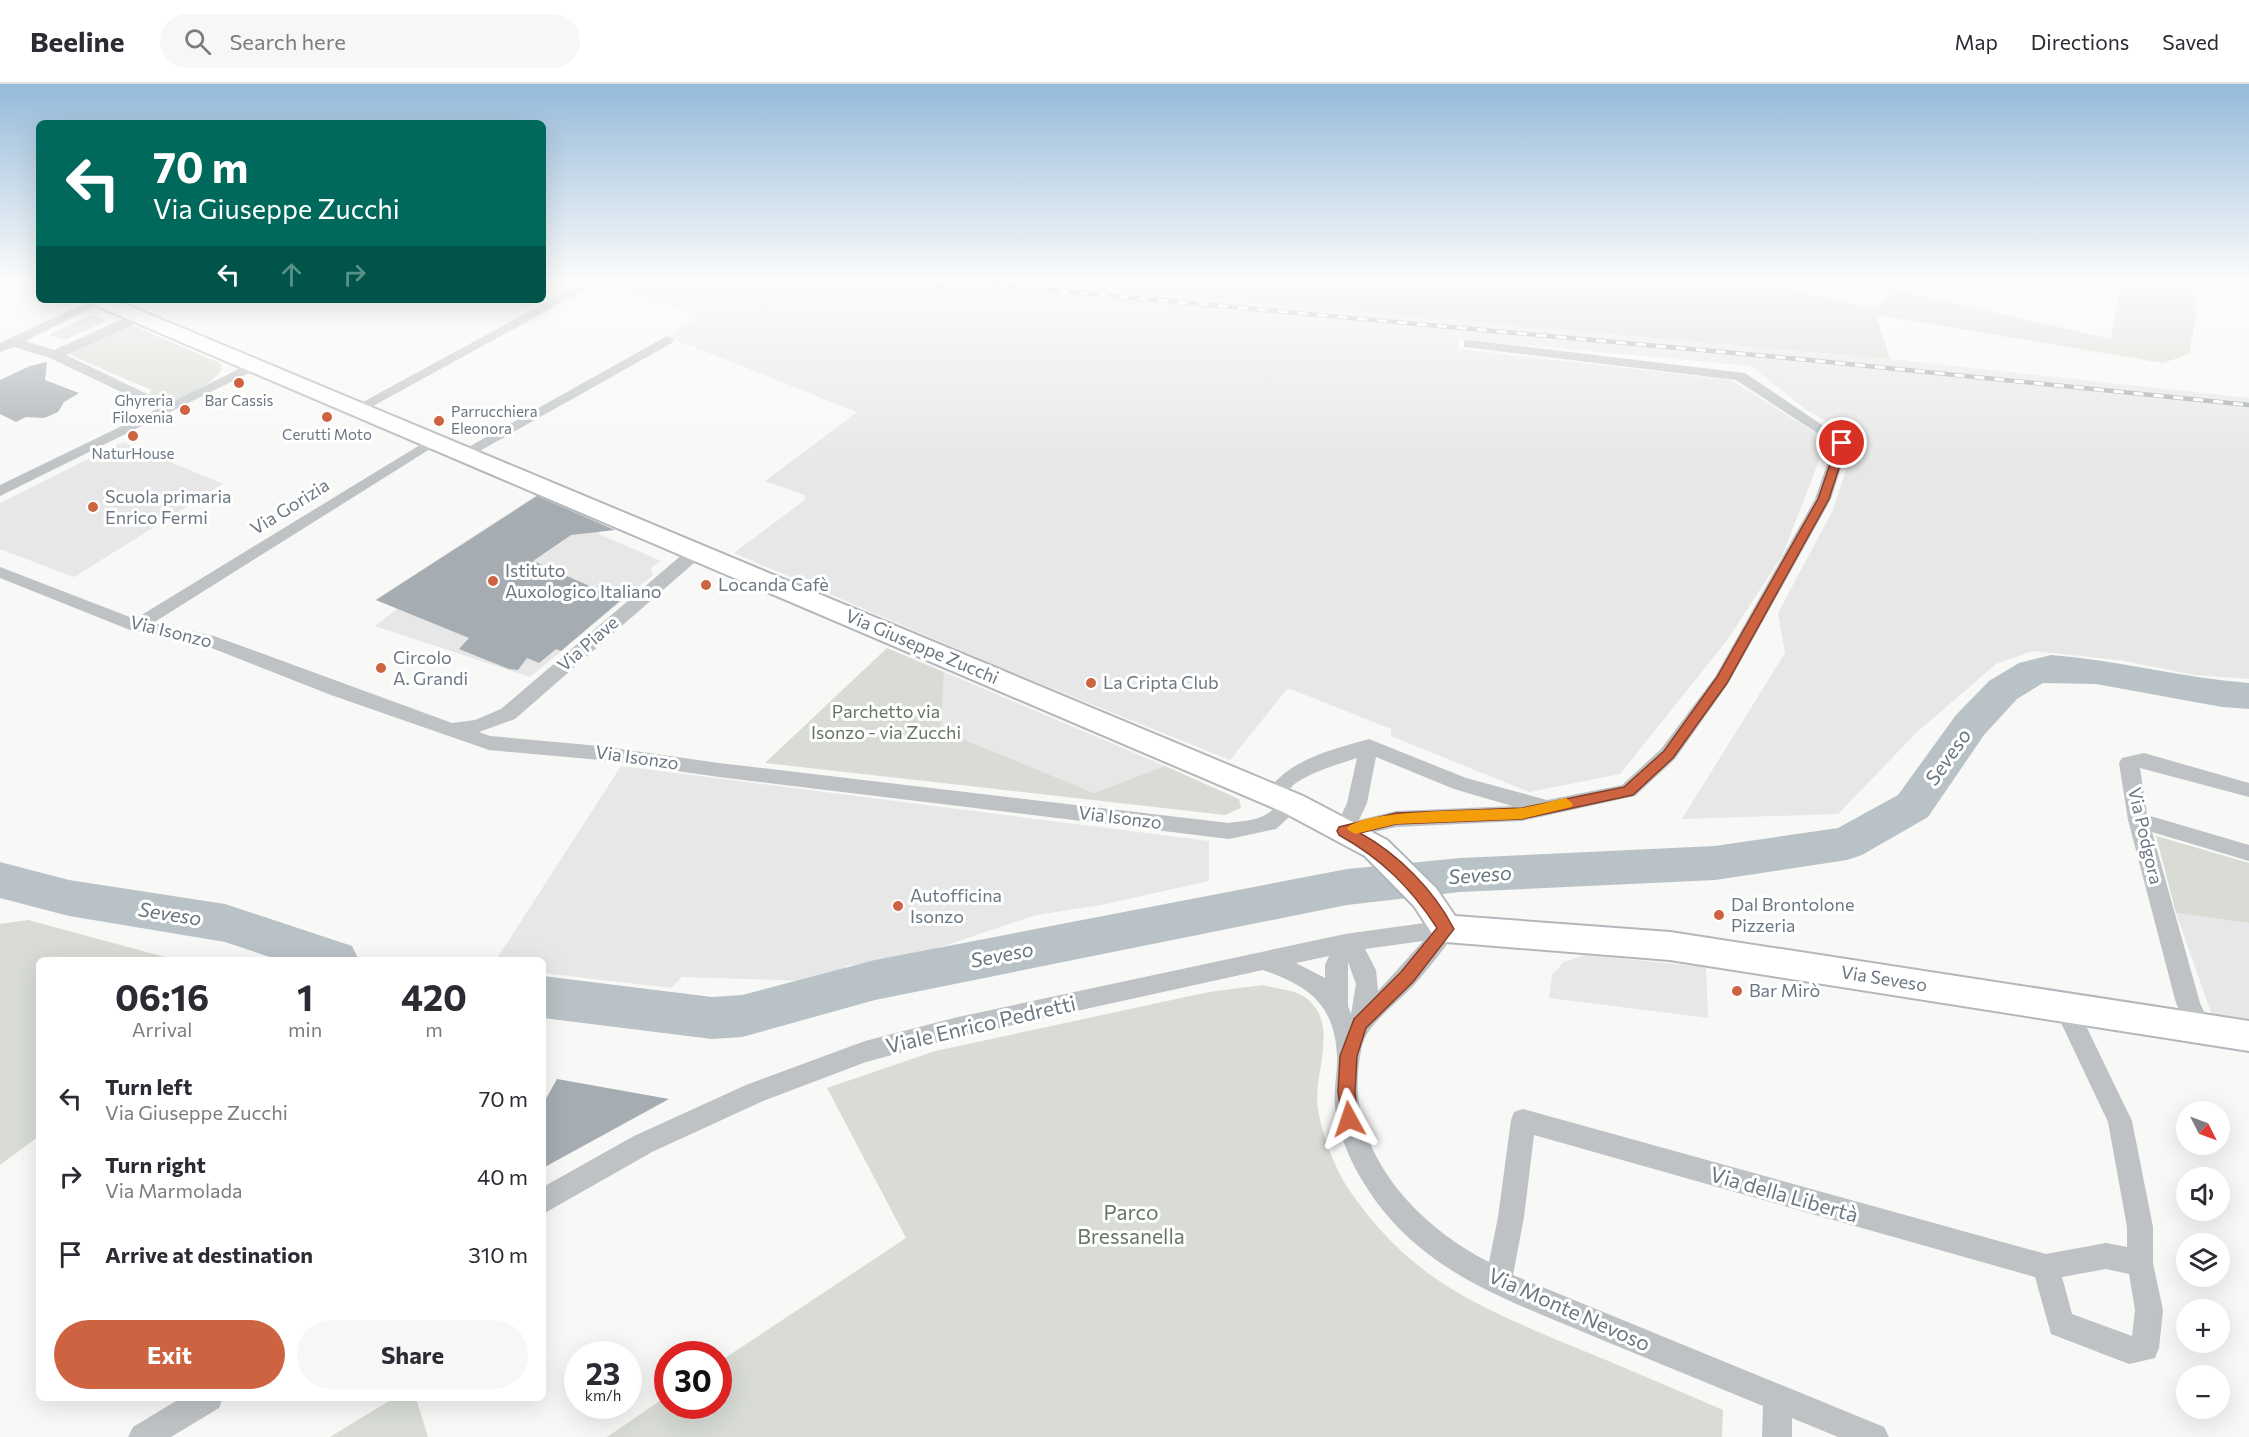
<!DOCTYPE html>
<html lang="en">
<head>
<meta charset="utf-8">
<style>
	:root { --surface:#fff; --page:#f7f7f7; --text:#2b2b33; --muted:#7c7c81; --line:#e1e1e2; --accent:#cd6340 }
	body { margin:0; font-family:Commissioner,sans-serif; background:var(--page); color:var(--text); height:100vh; display:flex; flex-direction:column; font-size:22px; white-space:nowrap }
	* { box-sizing:border-box; margin:0 }
	p { font-size:20px; color:var(--muted) }
	.icon { flex:none; width:33px; height:33px; fill:none; stroke:currentColor; stroke-width:2; stroke-linecap:round; stroke-linejoin:round }
	.map { position:relative; flex:1; overflow:hidden }
	.drawer { position:absolute; left:36px; top:873px; width:510px; height:444px; display:flex; flex-direction:column; background:var(--surface); border-radius:9px; box-shadow:0 6px 24px #0002 }
	.drawer>* { flex:none }
	.guide { position:absolute; left:36px; top:36px; width:510px; height:183px; border-radius:9px; box-shadow:0 6px 24px #0002; background:#00695c; color:#fff; overflow:hidden }
	.needle { width:39px; rotate:132deg }
	.controls { position:absolute; left:2176px; top:1017px; display:grid; gap:12px }
	.controls a { display:grid; place-items:center; width:54px; height:54px; border-radius:50%; background:var(--surface); box-shadow:0 6px 24px #0002; font-size:30px }
	.speed { position:absolute; left:564px; top:1257px; display:flex; gap:12px; font-size:30px; font-weight:700; text-align:center }
	.speed>* { display:grid; place-content:center; width:78px; height:78px; border-radius:50%; background:var(--surface); box-shadow:0 6px 24px #0002; line-height:1 }
	.speed small { font-size:15px; font-weight:400 }
	.speed .limit { border:9px solid #d22; background:#fff; color:#111 }
	.pin { position:absolute; display:grid; place-items:center; width:51px; height:51px; color:#fff; margin:-26px; border:3px solid #fff; border-radius:50%; box-shadow:0 2px 6px #0007 }
	.me { position:absolute; width:66px; margin:-33px; rotate:355deg; stroke-linejoin:round; filter:drop-shadow(0 0 4px #0008) }
	.turn { display:flex; align-items:center; gap:21px; height:126px; padding:0 18px; font-size:27px }
	.turn .icon { width:78px; height:78px; stroke-width:2.5 }
	.turn b { display:block; font-size:42px; line-height:51px }
	.lanes { display:flex; align-items:center; height:57px; padding:0 18px; background:#0003; justify-content:center; gap:30px; direction:ltr }
	.lanes .off { opacity:.35 }
	.eta { display:flex; justify-content:space-evenly; align-items:center; height:102px; text-align:center }
	.eta b { font-size:36px; font-weight:700; line-height:42px }
	.primary-button { display:flex; gap:12px; margin-top:auto; padding:12px 18px }
	.primary-button a { flex:1; height:69px; border-radius:36px; background:var(--accent); color:#fff; font-size:24px; font-weight:700; line-height:69px; text-align:center }
	.primary-button a+a { background:var(--page); color:var(--text) }
	ul { padding:0; list-style:none }
	li { display:flex; align-items:center; gap:18px; height:78px; padding:0 18px }
	li div { flex:1 }
	li b { display:block; font-size:22px }
	li em { font-style:normal }
	header { display:flex; align-items:center; gap:36px; box-sizing:border-box; height:84px; padding:0 30px; background:var(--surface); border-bottom:2px solid var(--line) }
	header strong { font-size:28px }
	nav { display:flex; gap:33px; margin-inline-start:auto; font-size:21px }
	.search { width:420px; height:54px; background:var(--page); display:flex; align-items:center; gap:15px; box-sizing:border-box; padding:0 21px; border-radius:33px; color:var(--muted); font-size:22px }
	.map>svg:first-child { display:block }
	.built { fill:#e6e7e6 }
	.green { fill:#d8dcd5 }
	.lines { fill:none; stroke-linecap:round; stroke-linejoin:round }
	.river { fill:#b9c2c6; fill-rule:evenodd }
	.building { fill:#a6adb2 }
	.secondary-casing { stroke:#b3b7bb; stroke-width:4 }
	.street { fill:#bec2c5; fill-rule:evenodd }
	.secondary { fill:#fff; fill-rule:evenodd }
	.rail-casing { stroke:#a0a6ab; stroke-width:4.5 }
	.rail { stroke:#fff; stroke-width:3; stroke-dasharray:10; stroke-linecap:butt }
	.route { fill:#cd6340; stroke:#85402a; stroke-width:1.5 }
	.slow { fill:#f59e0b }
	.poi-dot { fill:#cd6340; stroke:#fff; stroke-width:2 }
	.labels { text-anchor:middle; stroke-width:6; stroke-linejoin:round; paint-order:stroke }
	.far-poi-label { font-size:15px; fill:#6b7883; stroke:#fff }
	.poi-label { font-size:18px; fill:#6b7883; stroke:#fff; text-anchor:start }
	.street-label { font-size:18px; fill:#6b7883; stroke:#fff }
	.park-label { font-size:18px; fill:#677665; stroke:#fff }
	.water-label { font-size:20px; font-style:italic; fill:#67777e; stroke:#fff }
	.near-street-label { font-size:21px; fill:#6b7883; stroke:#fff }
	.near-park-label { font-size:21px; fill:#677665; stroke:#fff }
</style>
</head>
<body>
<header>
<strong>Beeline</strong>
<div class="search"><svg class="icon" aria-label="search" viewBox="0 0 24 24"><circle cx="10" cy="10" r="6"/><path d="M15 15l6 6"/></svg>Search here</div>
<nav><a>Map</a><a>Directions</a><a>Saved</a></nav>
</header>
<div class="map">
<svg width="2249" height="1353" viewBox="0 0 2249 1353">
	<rect width="100%" height="100%" fill="#f8f8f6"/>
	<g class="built">
		<path d="M606,196H1092L1121,206L1890,275L2249,314V595L2195,591L2119,576L2032,567L1996,580L1917,648L1838,730L1682,735L1785,569L1778,529L1833,426L1856,355L1807,326L1751,282L1458,255L1459,265L1731,296L1827,356L1782,472L1728,555L1620,690L1529,708L1391,652V645L1288,604L1230,676L997,582L734,469L805,416L804,411L765,397L857,328L669,253L701,232L601,199Z"/>
		<path d="M123,358L223,400L74,493L0,465V419Z"/>
		<path d="M538,410L601,436L599,450L661,477L651,484L653,491L530,593L375,542L397,525L375,516Z"/>
		<path d="M944,588L1165,682L1094,709L941,646Z"/>
		<path d="M621,682L1209,757V797L1101,821L1036,831L911,873L846,882L839,898L682,893L671,904L543,889V876H496Z"/>
		<path d="M2176,829L2249,839V937L2212,931Z"/>
		<path d="M1585,871L1706,883L1708,934L1549,914L1552,891L1564,878Z"/>
	</g>
	<g class="green">
		<path d="M1092,196H1748L1878,225L1888,204L2111,255L2121,196H2188L2193,197L2196,231L2189,270L2163,279L1876,231L1890,275L1120,206Z"/>
		<path d="M91,231L107,237L64,256L49,251Z"/>
		<path d="M131,241L220,279L222,286C210,299 182,321 162,318C158,317 153,314 149,312L151,306L68,270Z"/>
		<path d="M887,564L944,588L941,646L1094,709L1165,682L1239,715L1241,724L1225,731L765,679Z"/>
		<path d="M2156,752L2249,779V839L2176,829Z"/>
		<path d="M28,836L176,876H39V1052L0,1081V840Z"/>
		<path d="M1263,901C1275,905 1297,906 1306,914C1341,941 1312,990 1318,1026C1323,1053 1336,1088 1352,1110C1413,1197 1479,1223 1572,1262C1623,1283 1673,1304 1723,1326L1722,1353H607L667,1312L668,1322H718L719,1278L906,1154L827,1004L935,967L1209,908Z"/>
		<path d="M394,1314H416L428,1353H330Z"/>
	</g>
	<g class="lines">
		<g class="river">
			<path d="M2051,571C2118,576 2182,594 2249,599V625L2222,623L2096,600L2043,599L2017,615L1984,651L1928,733L1862,771L1847,776L1715,796L1460,808L1347,821L875,916L742,953L712,955L543,934V892L712,913L742,911L875,876L1347,785L1460,774L1715,762L1838,744L1898,711L1956,631L1989,597L2019,579Z"/>
			<path d="M0,778L69,796L225,820L352,862L359,876H279L225,858L69,832L0,814Z"/>
		</g>
	</g>
	<g class="building">
		<path d="M47,278L45,296L79,309L64,318L58,328L44,334L26,333L16,338L0,330V296L30,282Z"/>
		<path d="M537,412L615,446L571,451L533,477L621,516L561,567L556,565L539,579L527,574L518,586L509,585L459,565L469,554L376,516Z"/>
		<path d="M557,995L669,1015L543,1084V1020Z"/>
	</g>
	<g class="lines">
		<defs>
			<path id="secondary" d="M90,216H115L1303,712L1387,756L1436,804L1455,832L1670,848L2249,937V967L1670,876L1446,858L1435,854L1414,822L1365,772L1283,728L92,220Z"/>
		</defs>
		<use href="#secondary" class="secondary-casing"/>
		<g class="street">
			<path d="M587,196H603L362,328L357,329L350,325Z"/>
			<path d="M92,216H108L25,257L54,266L134,230H144V236L66,271L168,320L251,279L256,278L263,282L0,412V401L157,325L50,274L14,263L0,268V259Z"/>
			<path d="M667,252L674,256L672,259L469,373L464,375L456,370Z"/>
			<path d="M1469,256L1745,289L1849,359L1831,415L1728,600L1675,675L1635,712L1522,737L1396,743L1344,755L1337,753L1334,747L1347,719L1357,674C1336,681 1314,687 1296,699C1284,707 1285,723 1268,717L1265,712C1285,676 1331,666 1369,655L1466,694L1547,716L1622,701L1661,665L1715,593L1815,415L1834,360L1736,296L1464,263V257ZM1376,673L1454,705L1512,722L1396,727L1359,736L1367,719Z"/>
			<path d="M433,353L438,354L440,357L438,360L153,539L214,552L452,639L475,636L501,625L690,464H702L704,468L702,472L515,635L479,648L490,652L600,662L719,679L1229,739C1239,737 1253,737 1263,732C1277,726 1283,709 1300,715L1303,720L1276,745L1229,755L719,693L600,676L489,666L331,611L204,561L130,546L0,494V483L135,535Z"/>
			<path d="M2144,669L2249,699V713L2140,684L2147,731L2249,761V777L2152,748L2200,919L2211,943L2207,950L2199,953L2191,950L2176,919L2128,736L2119,679L2122,674Z"/>
			<path d="M1446,836L1454,839L1457,845L1454,851C1441,868 1428,886 1414,901C1400,916 1381,930 1369,947C1361,957 1359,977 1358,990C1353,1074 1419,1142 1489,1178L1498,1133L1511,1036L1514,1028L1523,1025L2046,1170L2106,1159L2127,1163V1143L2108,1038L2054,924L2058,917L2066,914L2074,917L2132,1037L2153,1143V1179L2163,1226L2159,1264L2155,1274L2129,1280L2051,1250L2035,1193L1534,1051L1524,1133L1513,1191L1884,1343L1889,1353H1838L1792,1334V1353H1762L1763,1322C1707,1299 1651,1276 1595,1253C1520,1221 1440,1195 1386,1130C1363,1102 1342,1066 1336,1029C1332,1008 1338,990 1337,971C1334,919 1308,902 1263,886L958,953L866,978L763,1017L652,1068L543,1130V1103L634,1052L746,1001L865,957L958,933L1345,850ZM1423,857L1378,907L1376,886L1365,865ZM1329,872L1325,881V894L1296,879ZM1348,878L1356,900L1351,930L1348,922ZM2106,1185L2129,1190L2135,1226L2132,1252L2072,1230L2062,1193Z"/>
			<path d="M181,1314H223L219,1324L171,1353H128L133,1343Z"/>
		</g>
		<use href="#secondary" class="secondary"/>
		<defs>
			<g id="rail">
				<path d="M883,196L947,204"/>
				<path d="M939,196L1809,276L2249,321"/>
			</g>
		</defs>
		<use href="#rail" class="rail-casing"/>
		<use href="#rail" class="rail"/>
	</g>
	<linearGradient id="sky" x2="0" y2="1"><stop stop-color="#95bada"/><stop offset="0.51" stop-color="#fcfcfb"/><stop offset="1" stop-color="#fcfcfb" stop-opacity="0"/></linearGradient>
	<rect width="2249" height="386" fill="url(#sky)"/>
	<path class="route" d="M1838,357L1847,359L1829,415L1727,599L1673,674L1633,711L1522,735L1396,740L1360,749C1398,770 1434,806 1454,845L1413,898L1366,944L1357,972L1355,1008L1358,1035L1355,1041L1349,1043L1343,1041L1338,1008L1340,972L1354,935L1401,888L1437,844C1411,804 1382,775 1339,751L1337,747L1339,743L1396,729L1522,724L1624,703L1664,667L1717,593L1818,415Z"/>
	<path class="slow" d="M1566,714L1573,720L1571,723L1522,735L1396,740L1355,750L1347,745C1360,724 1493,727 1521,724C1536,722 1551,717 1566,714Z"/>
	<g class="poi-dot">
		<circle cx="239" cy="299" r="6"/>
		<circle cx="185" cy="326" r="6"/>
		<circle cx="327" cy="333" r="6"/>
		<circle cx="439" cy="337" r="6"/>
		<circle cx="133" cy="352" r="6"/>
		<circle cx="93" cy="423" r="6"/>
		<circle cx="493" cy="497" r="6"/>
		<circle cx="706" cy="501" r="6"/>
		<circle cx="381" cy="584" r="6"/>
		<circle cx="1091" cy="599" r="6"/>
		<circle cx="898" cy="822" r="6"/>
		<circle cx="1719" cy="831" r="6"/>
		<circle cx="1737" cy="907" r="6"/>
	</g>
	<g class="labels">
		<g class="far-poi-label">
			<text x="173" y="322" text-anchor="end">Ghyreria<tspan x="173" dy="17">Filoxenia</tspan></text>
			<text x="239" y="322">Bar Cassis</text>
			<text x="451" y="333" text-anchor="start">Parrucchiera<tspan x="451" dy="17">Eleonora</tspan></text>
			<text x="327" y="356">Cerutti Moto</text>
			<text x="133" y="375">NaturHouse</text>
		</g>
		<g class="poi-label">
			<text x="105" y="419">Scuola primaria<tspan x="105" dy="21">Enrico Fermi</tspan></text>
			<text x="505" y="493">Istituto<tspan x="505" dy="21">Auxologico Italiano</tspan></text>
			<text x="718" y="507">Locanda Cafè</text>
			<text x="393" y="580">Circolo<tspan x="393" dy="21">A. Grandi</tspan></text>
			<text x="1103" y="605">La Cripta Club</text>
			<text x="910" y="818">Autofficina<tspan x="910" dy="21">Isonzo</tspan></text>
			<text x="1731" y="827">Dal Brontolone<tspan x="1731" dy="21">Pizzeria</tspan></text>
			<text x="1749" y="913">Bar Mirò</text>
		</g>
		<g class="street-label">
			<text transform="translate(290 423) rotate(-32)" y="6">Via Gorizia</text>
			<text transform="translate(171 548) rotate(14)" y="6">Via Isonzo</text>
			<text transform="translate(588 560) rotate(-41)" y="6">Via Piave</text>
			<text transform="translate(922 563) rotate(23)" y="6">Via Giuseppe Zucchi</text>
			<text transform="translate(637 674) rotate(8)" y="6">Via Isonzo</text>
			<text transform="translate(1120 734) rotate(7)" y="6">Via Isonzo</text>
			<text transform="translate(2145 752) rotate(77)" y="6">Via Podgora</text>
			<text transform="translate(1884 895) rotate(9)" y="6">Via Seveso</text>
		</g>
		<g class="park-label">
			<text x="886" y="634">Parchetto via<tspan x="886" dy="21">Isonzo - via Zucchi</tspan></text>
		</g>
		<g class="water-label">
			<text transform="translate(1948 673) rotate(-55)" y="7">Seveso</text>
			<text transform="translate(1480 791) rotate(-4)" y="7">Seveso</text>
			<text transform="translate(170 830) rotate(9)" y="7">Seveso</text>
			<text transform="translate(1002 871) rotate(-11)" y="7">Seveso</text>
		</g>
		<g class="near-street-label">
			<text transform="translate(981 941) rotate(-13)" y="7">Viale Enrico Pedretti</text>
			<text transform="translate(1784 1111) rotate(16)" y="7">Via della Libertà</text>
			<text transform="translate(1569 1226) rotate(24)" y="7">Via Monte Nevoso</text>
		</g>
		<g class="near-park-label">
			<text x="1131" y="1136">Parco<tspan x="1131" dy="24">Bressanella</tspan></text>
		</g>
	</g>
</svg>
<div class="controls">
<a><svg class="needle" viewBox="-14 -14 28 28"><path d="M0-13l5 13h-10z" fill="#e53935"/><path d="M0 13l5-13h-10z" fill="#7c7c81"/></svg></a>
<a><svg class="icon" aria-label="sound" viewBox="0 0 24 24"><path d="M4 9h4l5-4v14l-5-4H4zM17 9q2 3 0 6"/></svg></a>
<a><svg class="icon" aria-label="layers" viewBox="0 0 24 24"><path d="M12 4l9 5-9 5-9-5zM3 14l9 5 9-5"/></svg></a>
<a>+</a>
<a>−</a>
</div>
<div class="speed"><div>23<small>km/h</small></div><div class="limit">30</div></div>
<div class="pin" style="left:1842px;top:359px;background:#d93025"><svg class="icon" aria-label="arrive" viewBox="0 0 24 24"><path d="M6 21V4h12l-3 4 3 4H6"/></svg></div>
<svg class="me" style="left:1349px;top:1035px" viewBox="-20 -20 40 40"><path d="M0-17L14 15 0 8-14 15z" fill="#cd6340" stroke="#fff" stroke-width="4"/></svg>
<div class="guide">
<div class="turn"><svg class="icon" aria-label="left" viewBox="0 0 24 24"><path d="M17 20v-9H6M10 6l-5 5 5 5"/></svg><div><b>70 m</b>Via Giuseppe Zucchi</div></div>
<div class="lanes"><svg class="icon" aria-label="left" viewBox="0 0 24 24"><path d="M17 20v-9H6M10 6l-5 5 5 5"/></svg><svg class="icon off" aria-label="ahead" viewBox="0 0 24 24"><path d="M12 20V5M6 11l6-6 6 6"/></svg><svg class="icon off" aria-label="right" viewBox="0 0 24 24"><path d="M7 20v-9h11M14 6l5 5-5 5"/></svg></div>
</div>
<section class="drawer">
<div class="eta">
<div><b>06:16</b><p>Arrival</p></div>
<div><b>1</b><p>min</p></div>
<div><b>420</b><p>m</p></div>
</div>
<ul>
<li><svg class="icon" aria-label="left" viewBox="0 0 24 24"><path d="M17 20v-9H6M10 6l-5 5 5 5"/></svg><div><b>Turn left</b><p>Via Giuseppe Zucchi</p></div><em>70 m</em></li>
<li><svg class="icon" aria-label="right" viewBox="0 0 24 24"><path d="M7 20v-9h11M14 6l5 5-5 5"/></svg><div><b>Turn right</b><p>Via Marmolada</p></div><em>40 m</em></li>
<li><svg class="icon" aria-label="arrive" viewBox="0 0 24 24"><path d="M6 21V4h12l-3 4 3 4H6"/></svg><div><b>Arrive at destination</b></div><em>310 m</em></li>
</ul>
<div class="primary-button"><a>Exit</a><a>Share</a></div>
</section>
</div>
</body>
</html>
